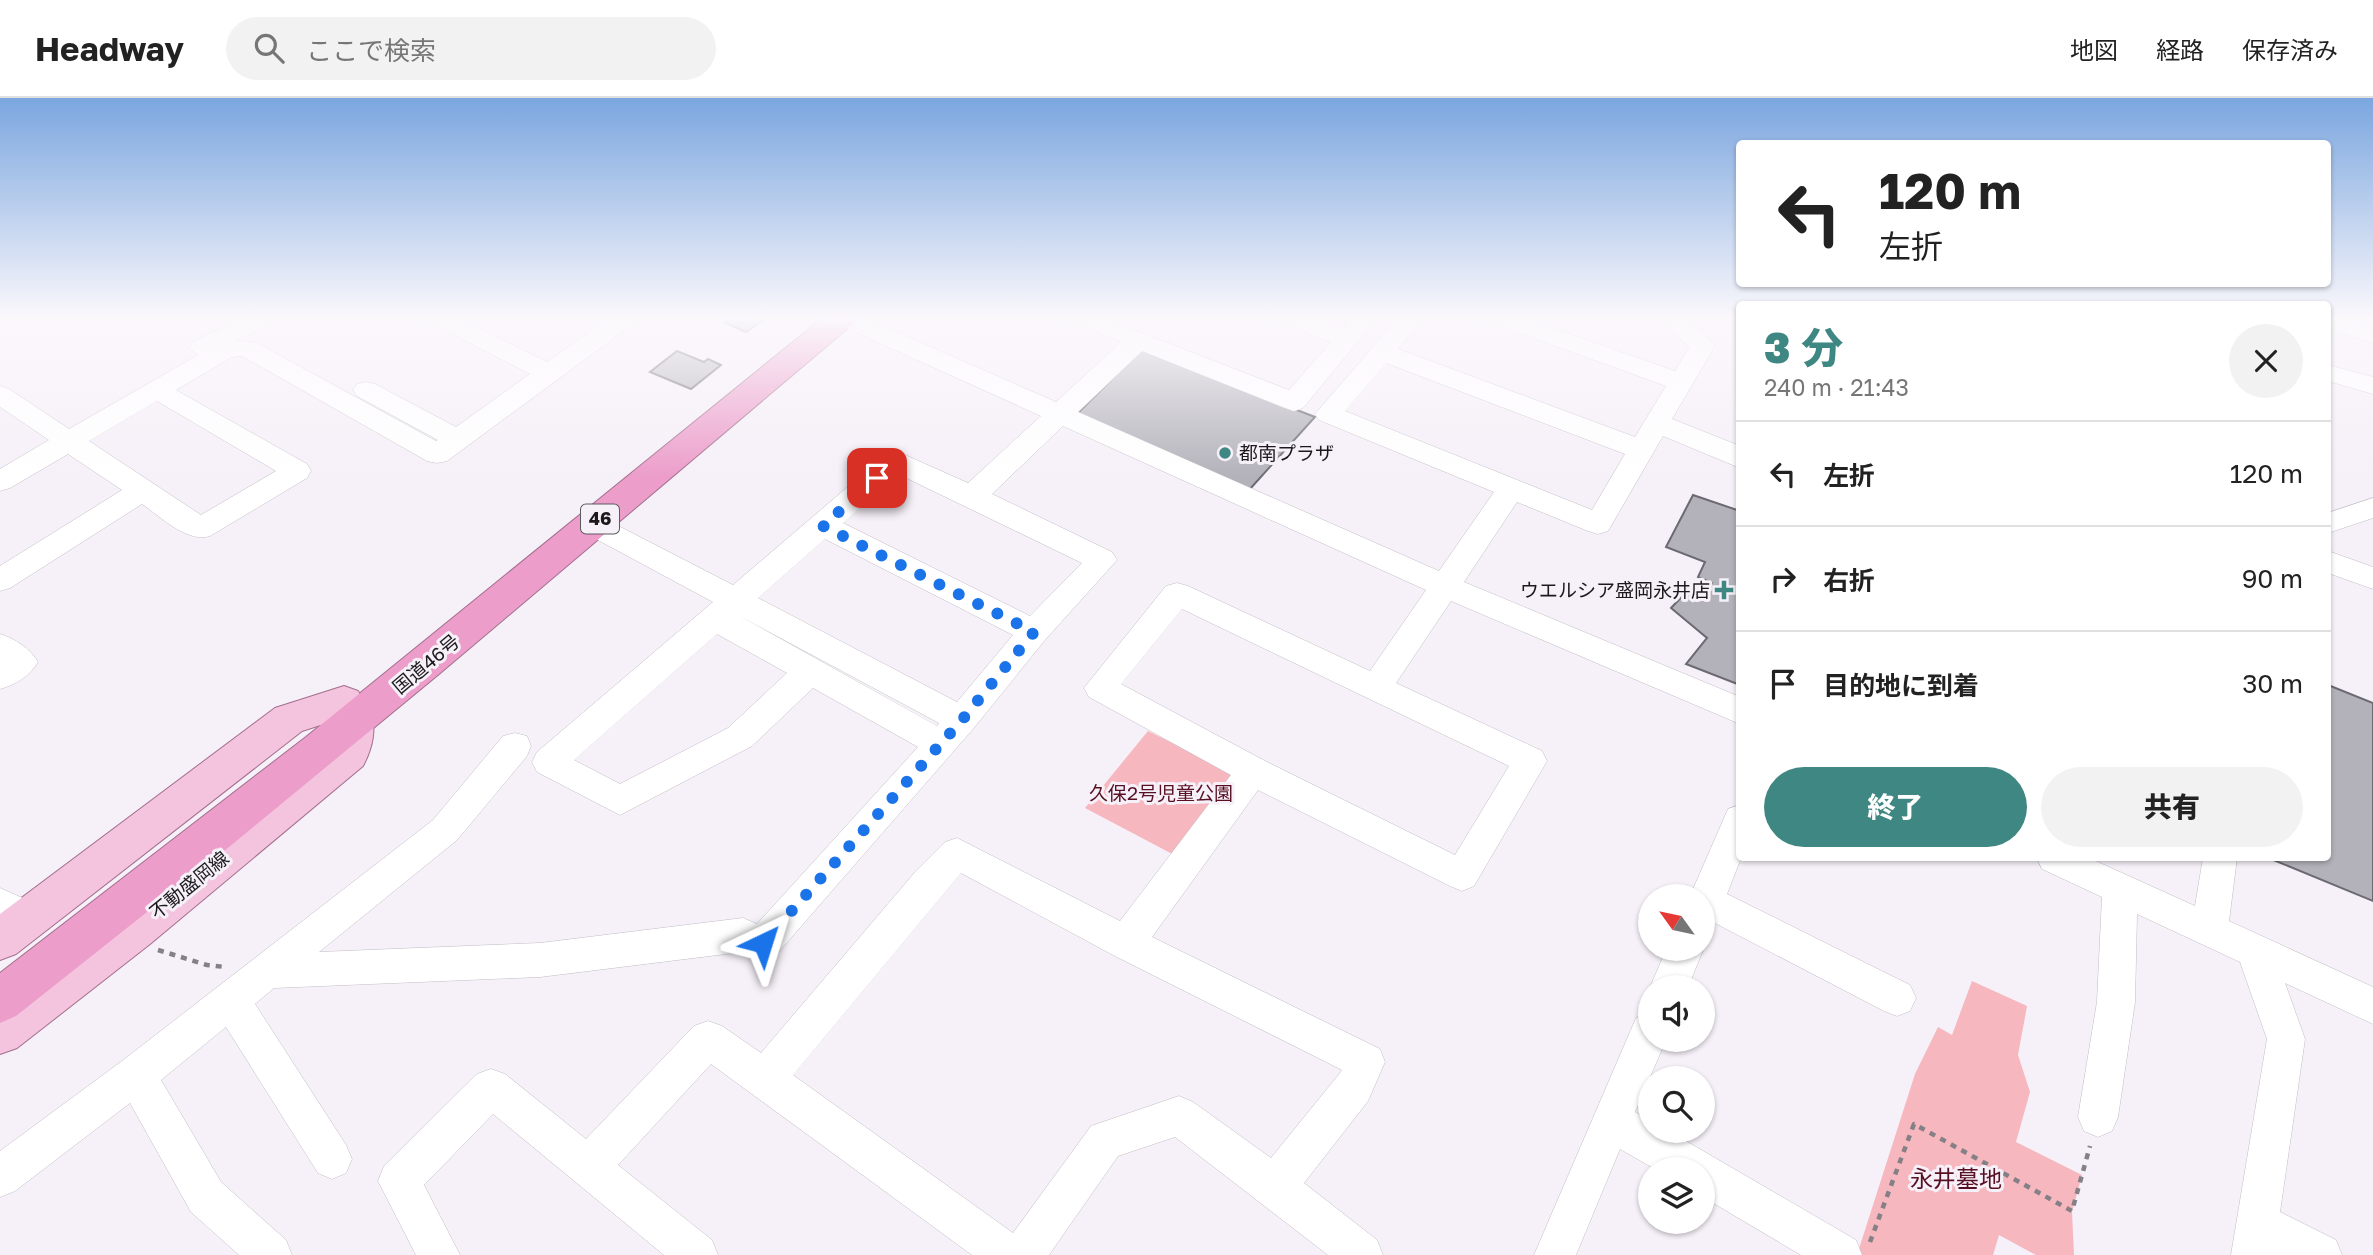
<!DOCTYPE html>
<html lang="ja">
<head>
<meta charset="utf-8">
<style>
	:root { --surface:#fff; --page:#f2f2f2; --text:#222; --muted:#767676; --line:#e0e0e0; --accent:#3f8782 }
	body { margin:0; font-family:"Golos Text","Noto Sans JP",sans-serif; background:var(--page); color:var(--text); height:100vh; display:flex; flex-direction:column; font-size:26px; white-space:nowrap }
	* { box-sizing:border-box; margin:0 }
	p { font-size:23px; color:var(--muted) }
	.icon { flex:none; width:38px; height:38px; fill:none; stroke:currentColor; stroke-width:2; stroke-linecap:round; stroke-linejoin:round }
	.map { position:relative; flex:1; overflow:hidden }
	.sheet { position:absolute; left:1736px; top:203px; width:595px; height:560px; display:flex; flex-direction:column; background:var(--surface); border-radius:7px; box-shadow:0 2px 5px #0004 }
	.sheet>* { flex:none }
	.hud { position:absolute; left:1736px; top:42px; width:595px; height:147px; border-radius:7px; box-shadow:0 2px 5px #0004; background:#fff; color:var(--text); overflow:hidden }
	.needle { width:46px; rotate:303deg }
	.buttons { position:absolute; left:1638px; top:786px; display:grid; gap:14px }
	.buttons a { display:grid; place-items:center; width:77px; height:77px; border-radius:50%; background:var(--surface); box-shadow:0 2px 5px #0004; font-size:35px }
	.pin { position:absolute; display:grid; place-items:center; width:60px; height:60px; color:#fff; margin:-30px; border-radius:14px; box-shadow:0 4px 10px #0006 }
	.me { position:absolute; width:77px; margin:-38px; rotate:41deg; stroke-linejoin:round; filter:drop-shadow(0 0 5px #0008) }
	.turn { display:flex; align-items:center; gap:24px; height:147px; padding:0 28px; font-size:32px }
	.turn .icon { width:91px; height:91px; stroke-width:2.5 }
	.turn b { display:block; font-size:49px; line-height:60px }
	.round { display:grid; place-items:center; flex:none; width:74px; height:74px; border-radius:37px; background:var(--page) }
	.overview { display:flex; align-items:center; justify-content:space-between; height:119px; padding:0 28px }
	h1 { font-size:42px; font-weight:800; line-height:52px; color:var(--accent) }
	.primary-button { display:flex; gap:14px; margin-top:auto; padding:14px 28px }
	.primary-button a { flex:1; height:80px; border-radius:42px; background:var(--accent); color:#fff; font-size:28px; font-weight:800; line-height:80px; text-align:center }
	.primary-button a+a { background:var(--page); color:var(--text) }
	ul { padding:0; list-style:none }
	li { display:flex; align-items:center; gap:21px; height:105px; padding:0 28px; border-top:2px solid var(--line) }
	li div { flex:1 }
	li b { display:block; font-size:26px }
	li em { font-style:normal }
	header { display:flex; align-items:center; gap:42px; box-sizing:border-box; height:98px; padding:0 35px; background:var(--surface); border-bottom:2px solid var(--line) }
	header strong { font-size:33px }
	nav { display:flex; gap:38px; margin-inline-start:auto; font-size:24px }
	.search { width:490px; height:63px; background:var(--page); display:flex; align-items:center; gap:18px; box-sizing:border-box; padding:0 24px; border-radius:38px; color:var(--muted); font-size:26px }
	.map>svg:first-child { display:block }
	.green { fill:#f6b7bf }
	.building { fill:#b3b2ba; stroke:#6b6a72; stroke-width:2 }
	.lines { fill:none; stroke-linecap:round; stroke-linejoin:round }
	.minor-casing { stroke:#c3bec5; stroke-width:1 }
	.major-casing { stroke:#a36f8d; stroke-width:2 }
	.highway-casing { stroke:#a36f8d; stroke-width:2 }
	.path { stroke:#848086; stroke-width:4.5; stroke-dasharray:6 6; stroke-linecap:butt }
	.minor { fill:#fff; fill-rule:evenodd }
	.major { fill:#f4c4df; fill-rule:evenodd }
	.highway { fill:#ec9dca; fill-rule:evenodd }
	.route { stroke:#1a73e8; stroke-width:12; stroke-dasharray:0 21.6 }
	.poi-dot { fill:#3f8782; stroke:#f6f0f8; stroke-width:2.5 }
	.labels { text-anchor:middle; stroke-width:6; stroke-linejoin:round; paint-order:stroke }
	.shield { fill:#f6f0f8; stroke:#5d5a5e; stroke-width:2 }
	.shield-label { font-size:18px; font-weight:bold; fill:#1b191c }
	.poi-label { font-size:19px; fill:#1b191c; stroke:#f6f0f8; text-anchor:start }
	.street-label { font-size:19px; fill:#1b191c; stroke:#f6f0f8 }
	.park-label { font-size:19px; fill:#570f22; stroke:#f6f0f8 }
	.near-park-label { font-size:23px; fill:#570f22; stroke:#f6f0f8 }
</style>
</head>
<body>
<header>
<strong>Headway</strong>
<div class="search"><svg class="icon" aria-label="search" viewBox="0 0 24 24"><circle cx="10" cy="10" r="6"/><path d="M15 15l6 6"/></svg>ここで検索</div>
<nav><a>地図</a><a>経路</a><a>保存済み</a></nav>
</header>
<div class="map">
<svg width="2373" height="1157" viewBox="0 0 2373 1157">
	<rect width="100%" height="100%" fill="#f6f0f8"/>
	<g class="green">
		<path d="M1148,633L1239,678L1178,759L1085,710Z"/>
		<path d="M1972,883L2027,908L2018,957L2030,994L2016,1044L2082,1077L2072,1114L2074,1157H2036L1999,1137L1993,1157H1857L1915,976L1938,929L1952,937Z"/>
	</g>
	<g class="building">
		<path d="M722,218H769L746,234L724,224L727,222L719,219Z"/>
		<path d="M1141,252L1315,319L1250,391L1077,316Z"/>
		<path d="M677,253L704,264L708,261L721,267L691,291L650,274Z"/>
		<path d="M1693,397L1740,413V587L1686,566L1707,540L1671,510L1691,489L1707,495L1712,485L1698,479L1705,464L1666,449Z"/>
		<path d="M2328,587L2373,605V803L2271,761L2328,760Z"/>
	</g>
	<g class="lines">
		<defs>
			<g id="minor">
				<path d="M246,218H276L273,223L236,243L255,244L436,343L438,342L357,298L353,292L357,286L366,284L375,286L456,329L530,276L427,223L424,218H454L547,264L612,218H640L637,223L447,363L437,365L427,363L242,258L232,259L176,292L307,366L311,373L307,380L210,438C187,445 161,419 142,406L10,490L0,493V468L122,392L68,356L10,390L0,393V371L49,342L0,309V288L9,291L69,331L198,257L189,250L193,244ZM157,303L276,373L201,417L89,343Z"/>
				<path d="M828,218H860L1056,304L1121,244L1068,223L1065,218H1098L1289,292L1331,244L1276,223L1273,218H1307L1343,231L1354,218H1379L1303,310L1294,313L1285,310L1142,253L1078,314L1439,473L1494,394L1319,322L1315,316L1400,218H1425L1398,251L1635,339L1666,288L1487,223L1484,218H1518L1675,273L1689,249L1657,218H1683L1715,248L1672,321L1740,348V370L1663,338L1608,433L1598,436L1588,433L1517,404L1464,484L1740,599V626L1451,503L1396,585L1542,653L1547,663L1474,788L1462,793L1450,788L1258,692L1152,839L1380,951L1385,964L1368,1003L1304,1085L1377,1142L1383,1157H1328L1175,1039L1118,1058L1049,1157H972L711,966L618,1067L712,1142L718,1157H664L493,1016L424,1087L460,1157H416L378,1083L384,1068L477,976L491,971L505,976L586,1041L694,928L708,923L722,928L761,955L916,773L945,744L957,740L1120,823L1231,677L1089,599L1084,590L1166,488L1177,485L1188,488L1370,573L1426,492L1063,328L992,396L1112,454L1117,462L1045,542L973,631L776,857L763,862L742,854L540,879L274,890L255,906L346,1047L352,1061L346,1075L332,1081L318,1075L226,929L161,982L221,1084L286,1142L292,1157H239L191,1114L130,1005L15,1093L0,1099V1053L122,963L433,722L503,638L515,635L527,638L531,648L527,658L457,742L319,854L540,845L743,820L757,826L918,649L813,590L752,648L620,717L537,674L532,664L537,654L713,504L583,434L579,427L583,420L593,417L603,420L733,487L885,357L895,355L905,357L968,385L1041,318L831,223ZM1386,265L1625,356L1592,412L1345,313ZM898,376L1082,465L1030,518L843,425ZM825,441L1013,537L957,604L758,500ZM1182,511L1509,668L1455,757L1265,663L1121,586ZM738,517L939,625L937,628ZM717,536L787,575L728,630L620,686L574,662ZM961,775L1113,857L1342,972L1340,975L1271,1060L1193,1004L1179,998L1091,1028L1013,1135L793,977Z"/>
				<path d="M2328,218H2336L2373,229V245L2328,231Z"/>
				<path d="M2328,267L2373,279V296L2328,283Z"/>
				<path d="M2373,400V420L2328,435V415Z"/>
				<path d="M2328,453L2373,469V491L2328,475Z"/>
				<path d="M0,536C15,541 30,550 38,564C30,578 15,587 0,591Z"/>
				<path d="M1740,707L1741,760L1727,796L1910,887L1916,900L1910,913L1897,918L1884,913L1711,823L1703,826V798H1690L1728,711Z"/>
				<path d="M2037,760H2089L2195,808L2203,760H2237L2229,823L2373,889V926L2285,885L2305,941L2280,1114L2336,1142L2342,1157H2231L2267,941L2240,864L2137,816L2135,904L2118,1019L2112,1033L2098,1039L2084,1033L2078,1019L2097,904L2102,799L2042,771Z"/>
				<path d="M0,790L43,809L48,821L43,833L30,837L0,824Z"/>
				<path d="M1703,846L1704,850L1688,889H1650L1667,850H1703Z"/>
				<path d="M1650,915V942H1666L1635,1014L1650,1023V1032H1667L1856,1142L1862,1157H1801L1703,1099V1071H1655L1620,1051L1576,1157H1534L1636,920Z"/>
			</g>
			<path id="major" d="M344,588L358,593L364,604L361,609L369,612C378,629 372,651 363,668L150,846L17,950L0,956V906L118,818L330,648L336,622L302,633L16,856L0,862V816L275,610Z"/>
			<path id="highway" d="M825,218H858L854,225L439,576L229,749L16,918L0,925V875L306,639Z"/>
		</defs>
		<use href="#minor" class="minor-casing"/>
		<use href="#major" class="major-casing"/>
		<use href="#highway" class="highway-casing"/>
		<g class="path">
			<path d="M158,852L207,867L225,869"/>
			<path d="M1870,1144L1914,1026L2072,1113L2090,1048"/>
		</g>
		<use href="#minor" class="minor"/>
		<use href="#major" class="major"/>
		<use href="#highway" class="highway"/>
	</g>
	<linearGradient id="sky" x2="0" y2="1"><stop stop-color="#7ba6df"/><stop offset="0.58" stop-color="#fbf8fc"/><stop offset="1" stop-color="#fbf8fc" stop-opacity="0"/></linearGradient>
	<rect width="2373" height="379" fill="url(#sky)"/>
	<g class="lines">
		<path class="route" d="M763,845L962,622L1034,534L823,428L877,380"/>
	</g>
	<g class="poi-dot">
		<circle cx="1225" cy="355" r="7"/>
		<path d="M1720.5 481.5h7v7h7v7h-7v7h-7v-7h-7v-7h7z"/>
	</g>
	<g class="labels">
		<rect class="shield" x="581" y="406.5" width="38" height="29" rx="5"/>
		<g class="shield-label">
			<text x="600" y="427">46</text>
		</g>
		<g class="poi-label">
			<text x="1239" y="362">都南プラザ</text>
			<text x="1710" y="499" text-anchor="end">ウエルシア盛岡永井店</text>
		</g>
		<g class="street-label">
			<text transform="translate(426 566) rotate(-40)" y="7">国道46号</text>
			<text transform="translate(189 787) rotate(-39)" y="7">不動盛岡線</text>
		</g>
		<g class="park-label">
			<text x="1161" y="702">久保2号児童公園</text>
		</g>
		<g class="near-park-label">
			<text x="1956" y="1089">永井墓地</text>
		</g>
	</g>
</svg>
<div class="buttons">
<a><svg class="needle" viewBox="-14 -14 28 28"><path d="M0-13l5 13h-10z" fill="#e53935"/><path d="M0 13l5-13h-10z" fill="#767676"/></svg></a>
<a><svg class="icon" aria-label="sound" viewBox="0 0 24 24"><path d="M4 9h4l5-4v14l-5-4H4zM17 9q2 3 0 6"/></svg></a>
<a><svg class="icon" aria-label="search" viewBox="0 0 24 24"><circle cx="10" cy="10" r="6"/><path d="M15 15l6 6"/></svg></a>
<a><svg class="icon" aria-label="layers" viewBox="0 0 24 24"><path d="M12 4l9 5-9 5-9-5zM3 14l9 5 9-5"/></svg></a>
</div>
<div class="pin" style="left:877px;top:380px;background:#d93025"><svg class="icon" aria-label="arrive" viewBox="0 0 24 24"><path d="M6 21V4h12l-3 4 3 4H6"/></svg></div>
<svg class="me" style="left:763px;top:845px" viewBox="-20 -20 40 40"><path d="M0-17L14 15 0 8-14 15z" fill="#1a73e8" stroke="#fff" stroke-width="4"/></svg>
<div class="hud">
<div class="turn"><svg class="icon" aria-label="left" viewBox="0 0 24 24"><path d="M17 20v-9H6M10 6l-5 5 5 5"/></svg><div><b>120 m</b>左折</div></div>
</div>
<section class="sheet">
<div class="overview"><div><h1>3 分</h1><p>240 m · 21:43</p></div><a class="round"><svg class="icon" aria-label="close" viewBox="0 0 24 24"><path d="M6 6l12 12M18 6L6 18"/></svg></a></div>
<ul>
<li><svg class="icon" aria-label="left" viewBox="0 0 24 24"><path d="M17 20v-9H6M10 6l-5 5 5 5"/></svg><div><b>左折</b></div><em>120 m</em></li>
<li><svg class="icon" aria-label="right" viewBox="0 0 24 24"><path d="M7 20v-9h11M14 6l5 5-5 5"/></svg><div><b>右折</b></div><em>90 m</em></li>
<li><svg class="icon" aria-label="arrive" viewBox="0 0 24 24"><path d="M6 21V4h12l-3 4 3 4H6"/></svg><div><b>目的地に到着</b></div><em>30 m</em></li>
</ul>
<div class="primary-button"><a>終了</a><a>共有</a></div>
</section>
</div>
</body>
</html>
